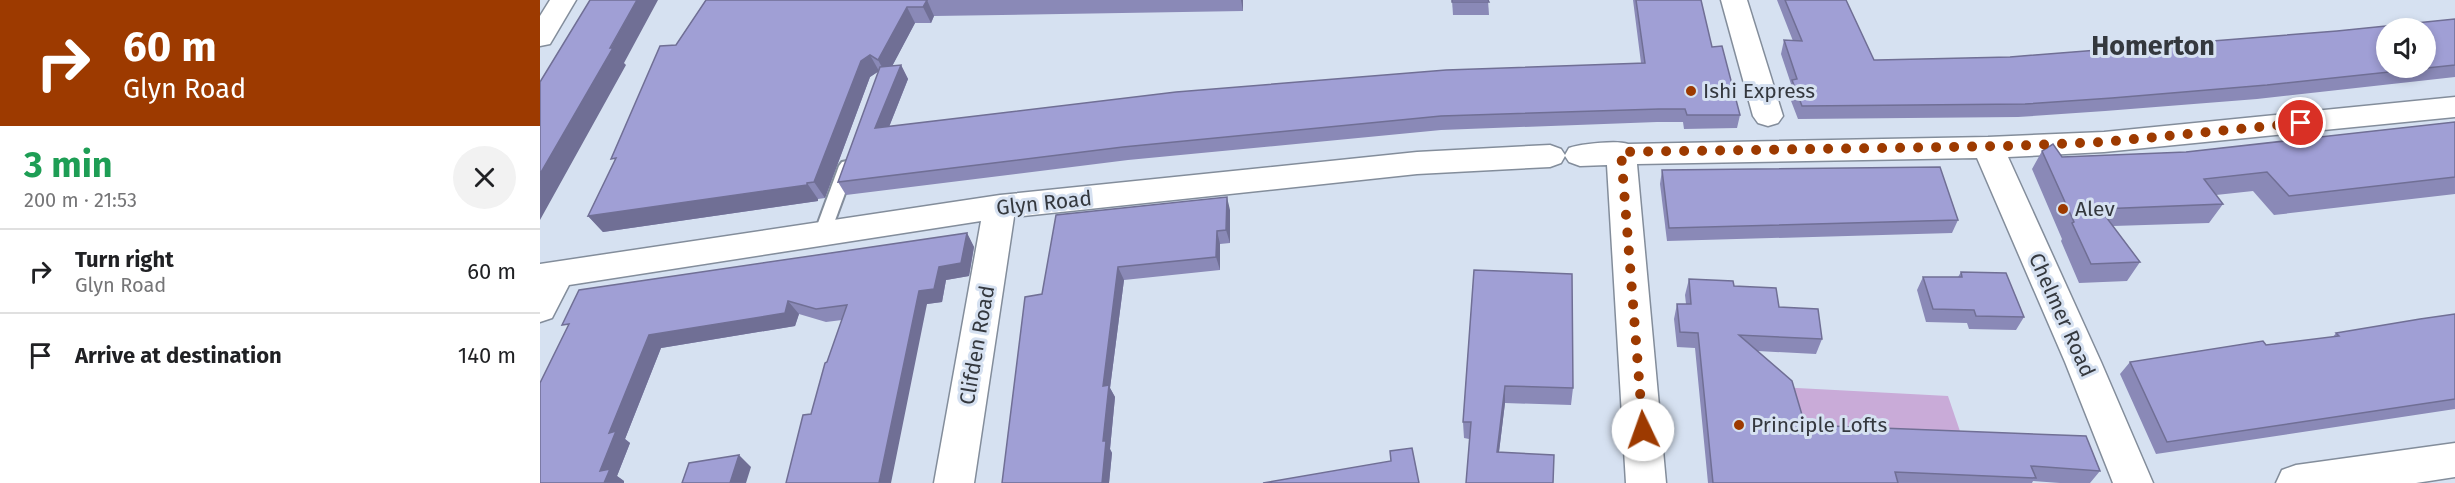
<!DOCTYPE html>
<html lang="en">
<head>
<meta charset="utf-8">
<style>
	:root { --surface:#fff; --page:#f2f2f2; --text:#202124; --muted:#757577; --line:#e0e0e0 }
	body { margin:0; font-family:"Fira Sans",sans-serif; background:var(--page); color:var(--text); height:100vh; display:flex; flex-direction:column; font-size:22px; white-space:nowrap }
	* { box-sizing:border-box; margin:0 }
	p { font-size:20px; color:var(--muted) }
	.icon { flex:none; width:33px; height:33px; fill:none; stroke:currentColor; stroke-width:2; stroke-linecap:round; stroke-linejoin:round }
	.map { position:relative; flex:1; overflow:hidden }
	.side { display:flex; flex-direction:column; background:var(--surface); width:540px }
	.side>* { flex:none }
	.guide { background:#9d3a00; color:#fff; overflow:hidden }
	.buttons { position:absolute; left:1836px; top:18px; display:grid; gap:12px }
	.buttons a { display:grid; place-items:center; width:60px; height:60px; border-radius:50%; background:var(--surface); box-shadow:0 3px 9px #0003; font-size:30px }
	.pin { position:absolute; display:grid; place-items:center; width:51px; height:51px; color:#fff; margin:-26px; border:3px solid #fff; border-radius:50%; box-shadow:0 2px 6px #0007 }
	.me { position:absolute; width:66px; margin:-33px; rotate:357deg; stroke-linejoin:round; filter:drop-shadow(0 0 4px #0008) }
	.turn { display:flex; align-items:center; gap:21px; height:126px; padding:0 24px; font-size:27px }
	.turn .icon { width:78px; height:78px; stroke-width:2.5 }
	.turn b { display:block; font-size:42px; line-height:51px }
	.round { display:grid; place-items:center; flex:none; width:63px; height:63px; border-radius:32px; background:var(--page) }
	.headline { display:flex; align-items:center; justify-content:space-between; height:102px; padding:0 24px }
	h1 { font-size:36px; font-weight:700; line-height:45px; color:#1e9e55 }
	ul { padding:0; list-style:none }
	li { display:flex; align-items:center; gap:18px; height:84px; padding:0 24px; border-top:2px solid var(--line) }
	li div { flex:1 }
	li b { display:block; font-size:22px }
	li em { font-style:normal }
	main { display:flex; flex:1; min-height:0 }
	.map>svg:first-child { display:block }
	.green { fill:#c9abd8 }
	.lines { fill:none; stroke-linecap:round; stroke-linejoin:round }
	.lane-casing { stroke:#838d9b; stroke-width:4 }
	.street-casing { stroke:#838d9b; stroke-width:3 }
	.lane { fill:#fff; fill-rule:evenodd }
	.street { fill:#fff; fill-rule:evenodd }
	.wall { fill:#8a89b7 }
	.shaded-wall { fill:#706f95 }
	.building { fill:#a09fd5; stroke:#706f95; stroke-width:1.5; fill-rule:evenodd }
	.route { stroke:#9d3a00; stroke-width:10; stroke-dasharray:0 18 }
	.poi-dot { fill:#9d3a00; stroke:#d6e1f1; stroke-width:2 }
	.labels { text-anchor:middle; stroke-width:6; stroke-linejoin:round; paint-order:stroke }
	.poi-label { font-size:21px; fill:#34383e; stroke:#d6e1f1; text-anchor:start }
	.street-label { font-size:21px; fill:#34383e; stroke:#d6e1f1 }
	.district-label { font-size:27px; font-weight:bold; fill:#34383e; stroke:#d6e1f1 }
</style>
</head>
<body>
<main>
<section class="side">
<div class="guide">
<div class="turn"><svg class="icon" aria-label="right" viewBox="0 0 24 24"><path d="M7 20v-9h11M14 6l5 5-5 5"/></svg><div><b>60 m</b>Glyn Road</div></div>
</div>
<div class="headline"><div><h1>3 min</h1><p>200 m · 21:53</p></div><a class="round"><svg class="icon" aria-label="close" viewBox="0 0 24 24"><path d="M6 6l12 12M18 6L6 18"/></svg></a></div>
<ul>
<li><svg class="icon" aria-label="right" viewBox="0 0 24 24"><path d="M7 20v-9h11M14 6l5 5-5 5"/></svg><div><b>Turn right</b><p>Glyn Road</p></div><em>60 m</em></li>
<li><svg class="icon" aria-label="arrive" viewBox="0 0 24 24"><path d="M6 21V4h12l-3 4 3 4H6"/></svg><div><b>Arrive at destination</b></div><em>140 m</em></li>
</ul>
</section>
<div class="map">
<svg width="1915" height="483" viewBox="0 0 1915 483">
	<rect width="100%" height="100%" fill="#d6e1f1"/>
	<path class="green" d="M1236,387L1408,396L1424,443L1237,433Z"/>
	<g class="lines">
		<defs>
			<path id="lane" d="M307,161L312,162L315,166L290,234L288,238H276L274,234L299,166L302,162Z"/>
			<g id="street">
				<path d="M10,0H36L10,44L0,46V16Z"/>
				<path d="M1181,0H1207L1243,116L1238,123L1228,126L1218,123L1213,116Z"/>
				<path d="M1915,97V117L1564,152L1468,157L1561,362L1613,483H1573L1525,362L1437,158L1097,164L1126,483H1086L1067,165L1040,166L1029,162L1025,156L1021,163L1010,167L877,174L474,217L434,483H394L441,221L29,285L12,318L0,322V264L460,195L877,152L1010,145L1021,149L1025,155L1029,148C1041,144 1077,140 1088,144L1448,137L1564,132Z"/>
				<path d="M1915,443V477L1876,483H1736L1742,470L1756,465Z"/>
			</g>
		</defs>
		<use href="#lane" class="lane-casing"/>
		<use href="#street" class="street-casing"/>
		<use href="#lane" class="lane"/>
		<use href="#street" class="street"/>
	</g>
	<g class="wall">
		<path d="M166,0H703V11L394,16L391,23H375L352,66L361,65L368,79L349,127L1101,63L1093,0H1161L1172,47L1200,115L1197,128L1144,129L1143,122H1117L901,130L588,160L306,195L298,182L339,71L330,77L285,198L278,199V201L63,232L48,216L136,45Z"/>
		<path d="M912,0H948L949,15H913Z"/>
		<path d="M1237,0H1306L1334,60H1337L1470,57L1797,31L1915,19V77L1717,99L1565,111L1478,117L1258,119L1248,93L1251,84L1241,54L1244,40L1253,41Z"/>
		<path d="M1915,122V194L1734,215L1713,191L1676,195L1683,204L1669,223L1573,226L1600,262L1587,281L1539,283L1521,241L1522,239L1492,169L1502,151L1522,157L1646,152Z"/>
		<path d="M1122,170L1418,220L1412,233L1127,241L1120,184Z"/>
		<path d="M690,210V243L680,244V270L584,280L570,388L575,397L570,449L572,453L569,483H462L502,294Z"/>
		<path d="M427,233L434,247L429,276L406,280L402,302L387,304L271,414L302,320L286,322L259,314L255,326L121,348L85,439L90,443L77,476L84,481V483H0V383Z"/>
		<path d="M934,270L1033,388L1031,405L965,403L959,452L1013,483L929,439L924,438L923,422Z"/>
		<path d="M1421,272L1484,317L1476,330L1429,329L1427,323L1386,322L1377,290L1383,277H1418Z"/>
		<path d="M1149,279L1194,286L1239,307L1282,339L1276,354L1218,351L1265,425L1560,471L1550,483H1520L1493,481L1492,483H1168L1155,348L1137,347L1134,319L1137,304H1146L1145,295Z"/>
		<path d="M1915,314V409L1616,454L1580,374L1590,362L1793,337L1796,333Z"/>
	</g>
	<g class="shaded-wall">
		<path d="M97,0H118L84,63L86,65L0,220V174Z"/>
		<path d="M387,0L394,16L391,23L383,7Z"/>
		<path d="M701,0H703V11Z"/>
		<path d="M367,7L375,23L347,76L338,60Z"/>
		<path d="M330,55L339,71L330,77L285,198L274,182L321,61Z"/>
		<path d="M361,65L368,79L343,142L335,128Z"/>
		<path d="M267,183L278,199V201L63,232L48,216Z"/>
		<path d="M687,197L690,210V243L686,230Z"/>
		<path d="M677,231L680,244V270L676,257Z"/>
		<path d="M427,233L434,247L429,276L406,280L402,302L387,304L351,483H339L379,291Z"/>
		<path d="M578,267L584,280L570,388L575,397L570,449L572,453L569,483H562L563,386Z"/>
		<path d="M248,301L259,314L255,326L121,348L85,439L90,443L77,476L84,481V483H64L60,471L69,433L109,335Z"/>
		<path d="M965,386V403L957,468V452Z"/>
		<path d="M199,455L211,467L206,483H190Z"/>
	</g>
	<g class="building">
		<path d="M50,0H97L70,48H73L0,174V82Z"/>
		<path d="M166,0H388H387L383,7H367L338,60L330,55L321,61L274,182L267,183V185L48,216L76,158L71,159L120,46L136,45Z"/>
		<path d="M912,0H948L949,2H912Z"/>
		<path d="M1096,0H1161L1172,47L1182,46L1200,115H1147L1145,109H1119L901,116L583,147L298,182L340,67L361,65L335,128L636,92L906,70L1105,63Z"/>
		<path d="M1245,0H1306L1334,60H1337L1470,57L1797,31L1915,19V65L1727,85L1572,98L1485,104L1262,106L1252,80L1257,79L1244,40L1262,41ZM1846,28H1886V68H1846Z"/>
		<path d="M1915,122V177L1749,196L1727,172L1664,179L1683,204L1560,209L1600,262L1551,264L1532,223L1534,222L1502,151L1513,144L1522,157L1646,152Z"/>
		<path d="M1400,167L1418,220L1129,228L1122,170Z"/>
		<path d="M687,197L686,230L677,231L676,257L578,267L563,386L569,385L563,441H566L562,483H462L485,297L502,294L516,215Z"/>
		<path d="M427,233L421,263L399,267L394,289L379,291L339,483H246L263,415L271,414L285,363L287,362L307,305L276,309L248,301L245,313L109,335L69,433L76,431L60,471L70,469L64,483H0V383L29,324L22,325L39,290Z"/>
		<path d="M934,270L1032,274L1033,388L965,386L957,452L1014,455L1013,483H926L931,422H923Z"/>
		<path d="M1421,272L1466,273L1484,317L1436,316L1434,310L1393,309L1383,277H1422Z"/>
		<path d="M1149,279L1193,281L1194,286L1236,288L1239,307L1278,309L1282,339L1199,335L1252,381L1265,425L1546,436L1560,471L1491,466L1496,478L1355,472L1358,483H1173L1158,333L1140,332L1137,304H1151Z"/>
		<path d="M1915,314V399L1627,442L1590,362L1723,341L1726,345L1799,336L1796,333L1880,319Z"/>
		<path d="M872,448L879,483H723L851,461L850,451Z"/>
		<path d="M199,455L190,483H142L149,463Z"/>
	</g>
	<g class="lines">
		<path class="route" d="M1103,430L1081,152L1471,146L1564,142L1761,123"/>
	</g>
	<g class="poi-dot">
		<circle cx="1151" cy="91" r="6"/>
		<circle cx="1523" cy="209" r="6"/>
		<circle cx="1199" cy="425" r="6"/>
	</g>
	<g class="labels">
		<g class="poi-label">
			<text x="1163" y="98">Ishi Express</text>
			<text x="1535" y="216">Alev</text>
			<text x="1211" y="432">Principle Lofts</text>
		</g>
		<g class="street-label">
			<text transform="translate(504 203) rotate(-6)" y="7">Glyn Road</text>
			<text transform="translate(1522 315) rotate(66)" y="7">Chelmer Road</text>
			<text transform="translate(437 345) rotate(-80)" y="7">Clifden Road</text>
		</g>
		<g class="district-label">
			<text x="1613" y="55">Homerton</text>
		</g>
	</g>
</svg>
<div class="buttons">
<a><svg class="icon" aria-label="sound" viewBox="0 0 24 24"><path d="M4 9h4l5-4v14l-5-4H4zM17 9q2 3 0 6"/></svg></a>
</div>
<div class="pin" style="left:1761px;top:123px;background:#d93025"><svg class="icon" aria-label="arrive" viewBox="0 0 24 24"><path d="M6 21V4h12l-3 4 3 4H6"/></svg></div>
<svg class="me" style="left:1103px;top:430px" viewBox="-20 -20 40 40"><circle r="19" fill="#fff"/><path d="M0-13L10 11 0 6-10 11z" fill="#9d3a00"/></svg>
</div>
</main>
</body>
</html>
